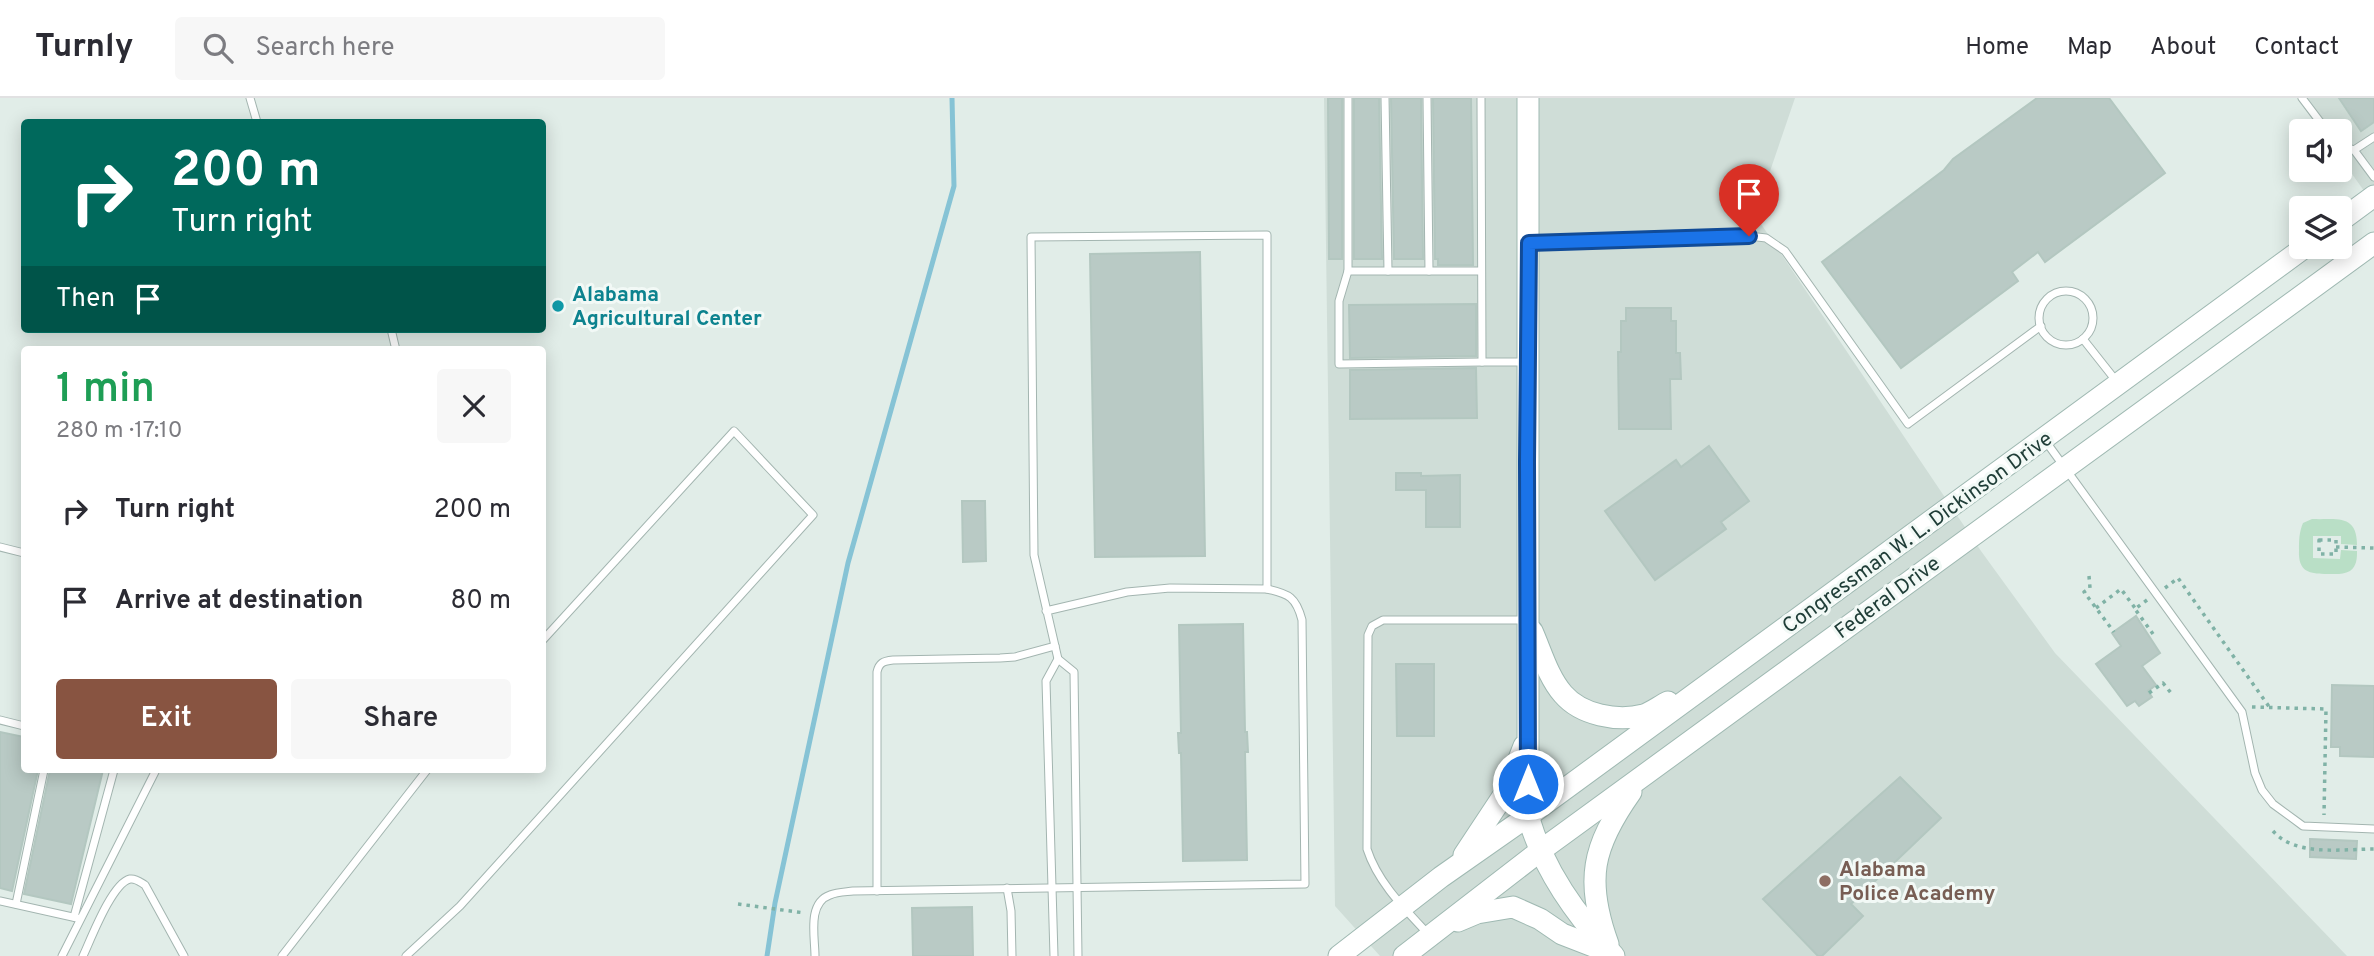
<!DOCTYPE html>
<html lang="en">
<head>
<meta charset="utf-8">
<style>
	:root { --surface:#fff; --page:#f7f7f7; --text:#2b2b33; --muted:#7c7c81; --line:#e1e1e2; --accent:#885441 }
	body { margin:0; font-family:Overpass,sans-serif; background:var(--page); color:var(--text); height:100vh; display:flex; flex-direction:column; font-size:26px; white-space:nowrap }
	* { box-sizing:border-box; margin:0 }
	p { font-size:23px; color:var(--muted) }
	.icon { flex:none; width:38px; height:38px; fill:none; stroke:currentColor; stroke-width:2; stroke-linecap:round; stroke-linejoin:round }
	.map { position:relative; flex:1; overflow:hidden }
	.side { position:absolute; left:21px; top:248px; width:525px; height:427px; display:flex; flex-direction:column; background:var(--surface); border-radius:7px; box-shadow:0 4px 18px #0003 }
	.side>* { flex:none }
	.guide { position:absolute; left:21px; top:21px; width:525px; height:214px; border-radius:7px; box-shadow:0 4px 18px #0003; background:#00695c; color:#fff; overflow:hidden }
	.tools { position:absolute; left:2289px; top:21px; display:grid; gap:14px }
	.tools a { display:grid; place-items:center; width:63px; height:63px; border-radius:7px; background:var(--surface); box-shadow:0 4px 18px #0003; font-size:35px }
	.pin { position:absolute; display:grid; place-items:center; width:60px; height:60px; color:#fff; margin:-72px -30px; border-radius:50% 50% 50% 0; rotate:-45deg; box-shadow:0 0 7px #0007 }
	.pin .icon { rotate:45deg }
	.me { position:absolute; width:77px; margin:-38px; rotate:0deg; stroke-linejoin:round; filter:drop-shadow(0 0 5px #0008) }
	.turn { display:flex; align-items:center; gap:24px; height:147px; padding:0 35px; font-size:32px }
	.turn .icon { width:91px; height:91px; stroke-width:2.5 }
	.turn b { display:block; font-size:49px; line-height:60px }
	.then { display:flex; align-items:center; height:66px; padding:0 35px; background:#0003; gap:14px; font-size:26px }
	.round { display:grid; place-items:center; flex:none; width:74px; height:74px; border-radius:7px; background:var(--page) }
	.head { display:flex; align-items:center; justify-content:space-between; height:119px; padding:0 35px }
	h1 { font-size:42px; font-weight:600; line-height:52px; color:#1e9e55 }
	.button { display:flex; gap:14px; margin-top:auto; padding:14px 35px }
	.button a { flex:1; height:80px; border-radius:7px; background:var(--accent); color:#fff; font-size:28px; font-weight:600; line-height:80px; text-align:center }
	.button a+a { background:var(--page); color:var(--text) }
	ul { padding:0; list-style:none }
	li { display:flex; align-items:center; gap:21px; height:91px; padding:0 35px }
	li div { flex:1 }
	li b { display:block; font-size:26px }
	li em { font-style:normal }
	header { display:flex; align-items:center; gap:42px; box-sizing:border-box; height:98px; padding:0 35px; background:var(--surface); border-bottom:2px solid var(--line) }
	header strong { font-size:33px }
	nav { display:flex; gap:38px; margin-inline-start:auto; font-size:24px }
	.search { width:490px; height:63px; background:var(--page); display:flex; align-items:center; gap:18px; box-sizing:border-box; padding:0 24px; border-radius:7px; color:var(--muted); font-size:26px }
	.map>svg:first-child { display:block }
	.built { fill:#cfddd7 }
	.green { fill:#b9dfc6 }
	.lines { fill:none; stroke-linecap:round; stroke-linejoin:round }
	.stream { stroke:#86c3d5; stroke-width:5 }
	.building { fill:#b9cac5; stroke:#b3c7c0; stroke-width:2 }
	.lane-casing { stroke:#a3b5b0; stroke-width:9 }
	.secondary-casing { stroke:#9fb9b2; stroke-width:23 }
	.path { stroke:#80b2a6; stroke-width:3.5; stroke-dasharray:3.5 5; stroke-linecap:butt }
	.lane { stroke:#fff; stroke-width:7 }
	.secondary { stroke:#fff; stroke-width:21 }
	.route-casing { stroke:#114b97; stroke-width:18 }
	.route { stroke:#1a73e8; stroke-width:12 }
	.culture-dot { fill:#0f9aa8; stroke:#f2f9f6; stroke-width:2.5 }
	.education-dot { fill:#8d6e63; stroke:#f2f9f6; stroke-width:2.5 }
	.labels { text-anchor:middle; stroke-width:6; stroke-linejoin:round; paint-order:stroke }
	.culture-label { font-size:21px; font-weight:bold; fill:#0d838f; stroke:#f2f9f6; text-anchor:start }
	.street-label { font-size:21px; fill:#203e38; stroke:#f2f9f6 }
	.education-label { font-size:21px; font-weight:bold; fill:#785e54; stroke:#f2f9f6; text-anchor:start }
</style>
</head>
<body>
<header>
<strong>Turnly</strong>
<div class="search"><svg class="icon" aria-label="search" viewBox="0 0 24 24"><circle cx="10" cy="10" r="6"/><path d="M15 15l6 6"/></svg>Search here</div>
<nav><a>Home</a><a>Map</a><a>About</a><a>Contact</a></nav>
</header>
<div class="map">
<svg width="2374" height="858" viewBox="0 0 2374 858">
	<rect width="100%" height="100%" fill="#e1ede8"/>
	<g class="built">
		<path d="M1324,0H1795L1755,117L1981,453L2055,555L2347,858H1380L1335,808Z"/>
		<path d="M2297,0H2374V107L2340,59V33H2321Z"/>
	</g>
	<path class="green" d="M2312,421C2337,422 2357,416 2357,447L2341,446V438H2313V460L2340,461L2341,452L2357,453C2357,460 2357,468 2350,473C2343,477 2335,476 2328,476C2309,476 2298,474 2299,452C2299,442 2299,435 2303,425Z"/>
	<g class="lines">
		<path class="stream" d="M767,858L775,805L848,465L954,88L952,0"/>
	</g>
	<g class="building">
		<path d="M1328,0H1342V161H1329Z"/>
		<path d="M1354,0H1379L1382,161H1354Z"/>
		<path d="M1391,0H1421L1423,161H1394Z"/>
		<path d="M1433,0H1471L1473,167H1438V161H1435Z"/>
		<path d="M2037,0H2109L2165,75L2045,164L2038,154L2012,174L2018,183L1901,270L1822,164L1944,72L1953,61Z"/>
		<path d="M2339,0H2374V24L2361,33Z"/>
		<path d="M1200,154L1205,458L1095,459L1090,156Z"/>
		<path d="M1476,206V258L1350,260L1349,207Z"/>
		<path d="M1626,210H1671V223H1676V255H1680L1681,281H1670L1671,331H1619L1618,254H1621V223H1626Z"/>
		<path d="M1476,270L1477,320L1350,321V272Z"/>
		<path d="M1709,348L1749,403L1721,424L1726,431L1655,482L1605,413L1676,362L1681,369Z"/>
		<path d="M1396,375H1421V378L1460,377V429H1426V392H1396Z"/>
		<path d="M962,403H985L986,463L963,464Z"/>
		<path d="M2136,518L2160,555L2142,568L2156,587L2148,593L2152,599L2139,608L2135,603L2127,608L2096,566L2121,548L2112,535Z"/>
		<path d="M1243,526L1245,634H1247L1248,654H1245L1247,762L1183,763L1181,655H1179L1178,635H1181L1179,527Z"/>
		<path d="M1396,566H1434V638H1397Z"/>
		<path d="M2332,587L2374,588V659L2340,658V649H2331Z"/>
		<path d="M0,634L24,639V672H38L12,793L0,790Z"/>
		<path d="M50,672H103L71,806L24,796Z"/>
		<path d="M1900,679L1941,720L1851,806L1863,818L1822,858H1818L1763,801Z"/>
		<path d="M2310,741L2357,743L2356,761L2310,759Z"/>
		<path d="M972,809L973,858H913L912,810Z"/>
	</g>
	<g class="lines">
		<defs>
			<g id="lane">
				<path d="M250,0L257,24"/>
				<path d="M1348,0V173H1481"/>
				<path d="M1385,0L1388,173"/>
				<path d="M1427,0L1429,173"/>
				<path d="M1481,0L1482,264H1525"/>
				<path d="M2302,0L2327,33"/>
				<path d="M2340,47L2354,52L2374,79"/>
				<path d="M2354,52L2374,39"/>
				<path d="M1530,145L1749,138L1766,140L1785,153L1908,326L2041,228"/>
				<path d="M1348,173L1339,203V266L1482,264"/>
				<circle cx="2066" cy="220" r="27"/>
				<path d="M391,231L396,252"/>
				<path d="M2083,241L2117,284"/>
				<path d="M2044,341L2242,614L2255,675L2262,692L2273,706L2303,728L2374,731"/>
				<path d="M0,449L24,455"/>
				<path d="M1046,513L1127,494L1170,490L1267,491V137L1031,139L1034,457L1058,561L1074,574L1078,858"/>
				<path d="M0,622L24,628"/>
				<path d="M1007,790L1011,813L1012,858"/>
				<path d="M877,793V574C879,565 883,563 893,562L1000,560L1015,559L1055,548"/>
				<path d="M0,803L77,820"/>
				<path d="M16,806L44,672"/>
				<path d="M74,819L114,672"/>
				<path d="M1429,837C1405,811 1378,785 1367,751L1368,537L1372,528L1383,522H1524"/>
				<path d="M62,858L156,672"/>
				<path d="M83,858C91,841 112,785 130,781C136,780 140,784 145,787L184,858"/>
				<path d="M282,858L427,672"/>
				<path d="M406,858L460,808L813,417L734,333L542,543"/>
				<path d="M815,858C815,839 807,805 830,797C837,794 845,794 853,793L1305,786L1302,522C1296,499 1289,496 1267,491"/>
				<path d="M1054,858L1046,583L1058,561"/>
			</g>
			<g id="secondary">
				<path d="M1528,0V718C1544,773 1576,817 1614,858"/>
				<path d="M2340,123L2374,98"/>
				<path d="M1532,533C1541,553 1548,579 1563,596C1581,617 1617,624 1644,617C1652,614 1660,608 1668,604"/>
				<path d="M1464,757L1507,692L1524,648"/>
				<path d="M1458,823L1477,815L1513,809L1540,821L1562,836L1606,853"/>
				<path d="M1608,846C1585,782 1592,749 1631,694"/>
				<path d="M1339,858L1441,779L1528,718L2305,149"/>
				<path d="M1404,858L1540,753L2374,145"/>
			</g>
		</defs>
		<use href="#lane" class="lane-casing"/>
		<use href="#secondary" class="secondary-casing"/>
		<g class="path">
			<rect x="2319" y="442" width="17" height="14"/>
			<path d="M2336,449L2374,450"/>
			<path d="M2089,478L2090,490L2084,494L2114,534"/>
			<path d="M2165,490L2178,480L2270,610"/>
			<path d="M2147,502L2135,511L2153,536"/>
			<path d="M2096,510L2121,491L2135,510"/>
			<path d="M2149,595L2163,585L2171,595"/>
			<path d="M2252,609L2326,611L2324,717"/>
			<path d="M2273,733C2295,759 2344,751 2374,751"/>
			<path d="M738,806L805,815"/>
		</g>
		<use href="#lane" class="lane"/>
		<use href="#secondary" class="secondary"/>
	</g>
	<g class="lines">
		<defs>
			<path id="route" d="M1528,686L1527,364L1529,145L1749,138"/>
		</defs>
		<use href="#route" class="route-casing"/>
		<use href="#route" class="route"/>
	</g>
	<circle class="culture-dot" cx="558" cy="208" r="7"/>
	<circle class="education-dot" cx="1825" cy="783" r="7"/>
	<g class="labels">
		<g class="culture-label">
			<text x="572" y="203">Alabama<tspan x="572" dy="24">Agricultural Center</tspan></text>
		</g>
		<g class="street-label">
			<text transform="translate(1917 434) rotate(-36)" y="7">Congressman W. L. Dickinson Drive</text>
			<text transform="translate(1887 499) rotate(-36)" y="7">Federal Drive</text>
		</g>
		<g class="education-label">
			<text x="1839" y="778">Alabama<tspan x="1839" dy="24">Police Academy</tspan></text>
		</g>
	</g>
</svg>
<div class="tools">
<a><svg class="icon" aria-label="sound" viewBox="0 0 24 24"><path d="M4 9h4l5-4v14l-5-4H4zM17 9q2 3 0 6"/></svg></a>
<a><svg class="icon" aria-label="layers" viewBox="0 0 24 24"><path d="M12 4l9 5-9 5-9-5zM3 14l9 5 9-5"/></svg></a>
</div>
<div class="pin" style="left:1749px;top:138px;background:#d93025"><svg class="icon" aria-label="arrive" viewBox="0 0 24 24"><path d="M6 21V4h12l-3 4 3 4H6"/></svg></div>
<svg class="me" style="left:1528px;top:686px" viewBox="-20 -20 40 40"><circle r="17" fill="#1a73e8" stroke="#fff" stroke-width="3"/><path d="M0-11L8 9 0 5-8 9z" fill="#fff"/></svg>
<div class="guide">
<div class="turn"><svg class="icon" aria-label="right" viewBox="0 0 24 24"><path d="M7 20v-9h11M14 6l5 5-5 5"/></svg><div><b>200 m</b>Turn right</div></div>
<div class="then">Then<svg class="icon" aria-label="arrive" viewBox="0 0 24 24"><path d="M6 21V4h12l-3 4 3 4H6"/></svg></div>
</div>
<section class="side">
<div class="head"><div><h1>1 min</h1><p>280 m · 17:10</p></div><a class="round"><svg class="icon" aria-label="close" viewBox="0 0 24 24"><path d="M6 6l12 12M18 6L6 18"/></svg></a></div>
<ul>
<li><svg class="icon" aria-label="right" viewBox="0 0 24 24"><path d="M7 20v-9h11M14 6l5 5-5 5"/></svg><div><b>Turn right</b></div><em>200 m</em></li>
<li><svg class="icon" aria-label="arrive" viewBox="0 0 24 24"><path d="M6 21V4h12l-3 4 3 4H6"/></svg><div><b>Arrive at destination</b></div><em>80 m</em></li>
</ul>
<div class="button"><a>Exit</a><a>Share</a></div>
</section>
</div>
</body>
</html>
